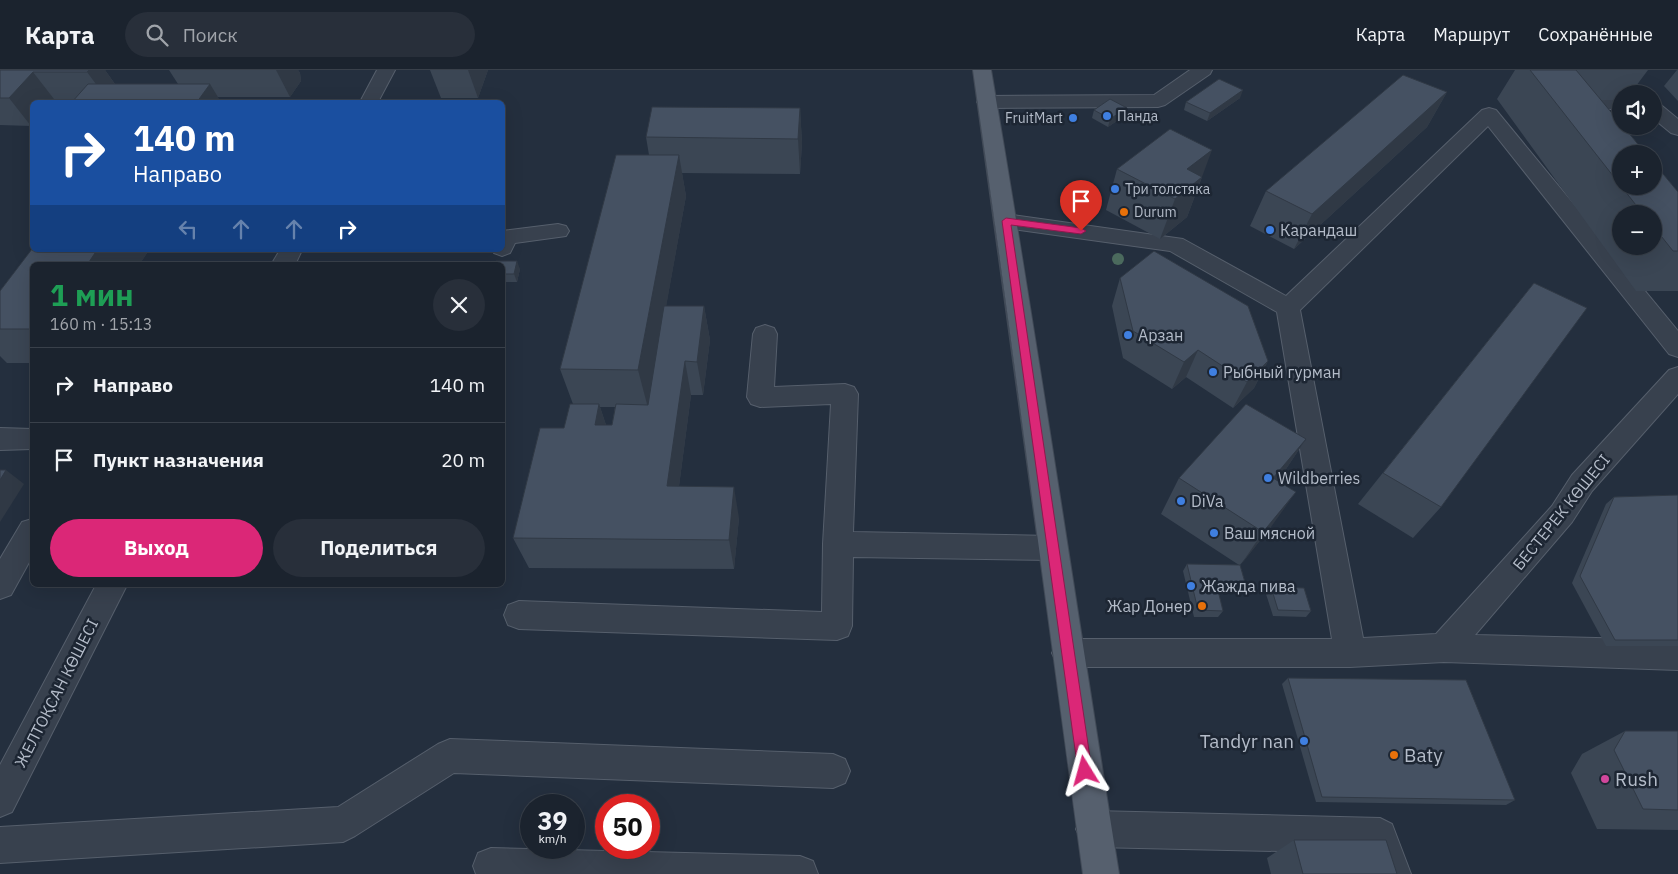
<!DOCTYPE html>
<html lang="ru">
<head>
<meta charset="utf-8">
<style>
	:root { --surface:#1b232e; --page:#282f3a; --text:#f1f3f6; --muted:#a0a4aa; --line:#39404a; --accent:#db2777 }
	body { margin:0; font-family:"IBM Plex Sans",sans-serif; background:var(--page); color:var(--text); height:100vh; display:flex; flex-direction:column; font-size:19px; white-space:nowrap }
	* { box-sizing:border-box; margin:0 }
	p { font-size:16px; color:var(--muted) }
	.icon { flex:none; width:28px; height:28px; fill:none; stroke:currentColor; stroke-width:2; stroke-linecap:round; stroke-linejoin:round }
	.map { position:relative; flex:1; overflow:hidden }
	.panel { position:absolute; left:30px; top:192px; width:475px; height:325px; display:flex; flex-direction:column; background:var(--surface); border-radius:8px; box-shadow:0 5px 20px #0002,0 0 0 1px var(--line) }
	.panel>* { flex:none }
	.banner { position:absolute; left:30px; top:30px; width:475px; height:152px; border-radius:8px; box-shadow:0 5px 20px #0002,0 0 0 1px var(--line); background:#1a4fa0; color:#fff; overflow:hidden }
	.fabs { position:absolute; left:1612px; top:15px; display:grid; gap:10px }
	.fabs a { display:grid; place-items:center; width:50px; height:50px; border-radius:50%; background:var(--surface); box-shadow:0 5px 20px #0002,0 0 0 1px var(--line); font-size:25px }
	.speed { position:absolute; left:520px; top:724px; display:flex; gap:10px; font-size:25px; font-weight:700; text-align:center }
	.speed>* { display:grid; place-content:center; width:65px; height:65px; border-radius:50%; background:var(--surface); box-shadow:0 5px 20px #0002,0 0 0 1px var(--line); line-height:1 }
	.speed small { font-size:12px; font-weight:400 }
	.speed .limit { border:8px solid #d22; background:#fff; color:#111 }
	.pin { position:absolute; display:grid; place-items:center; width:42px; height:42px; color:#fff; margin:-51px -21px; border-radius:50% 50% 50% 0; rotate:-45deg; box-shadow:0 0 5px #0007 }
	.pin .icon { rotate:45deg }
	.me { position:absolute; width:55px; margin:-28px; rotate:352deg; stroke-linejoin:round; filter:drop-shadow(0 0 4px #0008) }
	.turn { display:flex; align-items:center; gap:18px; height:105px; padding:0 20px; font-size:22px }
	.turn .icon { width:65px; height:65px; stroke-width:2.5 }
	.turn b { display:block; font-size:35px; line-height:42px }
	.lanes { display:flex; align-items:center; height:48px; padding:0 20px; background:#0003; justify-content:center; gap:25px; direction:ltr }
	.lanes .off { opacity:.35 }
	.round { display:grid; place-items:center; flex:none; width:52px; height:52px; border-radius:26px; background:var(--page) }
	.overview { display:flex; align-items:center; justify-content:space-between; height:85px; padding:0 20px }
	h1 { font-size:30px; font-weight:800; line-height:38px; color:#1e9e55 }
	.cta { display:flex; gap:10px; margin-top:auto; padding:10px 20px }
	.cta a { flex:1; height:58px; border-radius:30px; background:var(--accent); color:#fff; font-size:20px; font-weight:800; line-height:58px; text-align:center }
	.cta a+a { background:var(--page); color:var(--text) }
	ul { padding:0; list-style:none }
	li { display:flex; align-items:center; gap:15px; height:75px; padding:0 20px; border-top:1px solid var(--line) }
	li div { flex:1 }
	li b { display:block; font-size:19px }
	li em { font-style:normal }
	header { display:flex; align-items:center; gap:30px; box-sizing:border-box; height:70px; padding:0 25px; background:var(--surface); border-bottom:1px solid var(--line) }
	header strong { font-size:24px }
	nav { display:flex; gap:28px; margin-inline-start:auto; font-size:18px }
	.search { width:350px; height:45px; background:var(--page); display:flex; align-items:center; gap:12px; box-sizing:border-box; padding:0 18px; border-radius:28px; color:var(--muted); font-size:19px }
	.map>svg:first-child { display:block }
	.lines { fill:none; stroke-linecap:round; stroke-linejoin:round }
	.minor-casing { stroke:#565f6c; stroke-width:2 }
	.major-casing { stroke:#414a57; stroke-width:2 }
	.minor { fill:#38414e; fill-rule:evenodd }
	.major { fill:#56606e; fill-rule:evenodd }
	.tree { fill:#4b6a5d }
	.wall { fill:#3b4654; fill-rule:evenodd }
	.shaded-wall { fill:#303945 }
	.building { fill:#455162; stroke:#303945 }
	.route { fill:#db2777; stroke:#8e194d }
	.shop-dot { fill:#3f7fe0; stroke:#1d2633; stroke-width:2 }
	.food-dot { fill:#e8710a; stroke:#1d2633; stroke-width:2 }
	.hotel-dot { fill:#d1479c; stroke:#1d2633; stroke-width:2 }
	.labels { text-anchor:middle; stroke-width:5; stroke-linejoin:round; paint-order:stroke }
	.far-poi-label { font-size:14px; fill:#b4bcc9; stroke:#1d2633; text-anchor:start }
	.poi-label { font-size:16px; fill:#b4bcc9; stroke:#1d2633; text-anchor:start }
	.street-label { font-size:16px; fill:#b4bcc9; stroke:#1d2633 }
	.near-poi-label { font-size:19px; fill:#b4bcc9; stroke:#1d2633; text-anchor:start }
</style>
</head>
<body>
<header>
<strong>Карта</strong>
<div class="search"><svg class="icon" aria-label="search" viewBox="0 0 24 24"><circle cx="10" cy="10" r="6"/><path d="M15 15l6 6"/></svg>Поиск</div>
<nav><a>Карта</a><a>Маршрут</a><a>Сохранённые</a></nav>
</header>
<div class="map">
<svg width="1678" height="804" viewBox="0 0 1678 804">
	<rect width="100%" height="100%" fill="#242f3e"/>
	<g class="lines">
		<defs>
			<g id="minor">
				<path d="M377,0H395L378,32H360Z"/>
				<path d="M1190,0H1212L1210,4L1165,35L1158,37L987,38L980,36L977,32L980,28L987,26L1154,25Z"/>
				<path d="M1621,26V38L1600,40L1636,84H1621V89L1619,88L1580,40L1589,29Z"/>
				<path d="M1654,33L1661,35L1678,49V65L1671,63L1654,49Z"/>
				<path d="M1489,38L1496,40L1678,261V287L1669,284L1488,56L1300,240L1363,568L1436,564L1552,436L1572,405L1669,300L1678,297V324L1592,421L1572,452L1475,565L1678,570V600L1444,592L1350,597H1068L1057,593L1052,583L1057,573L1068,569H1332L1277,242L1170,181L1006,158L998,156L995,151L998,146L1006,144L1183,169L1286,226L1482,40Z"/>
				<path d="M558,154L566,156L569,161L566,166L515,173L510,183L502,186L494,183L492,180H502V161Z"/>
				<path d="M280,180H302L295,195H271Z"/>
				<path d="M765,255L774,258L777,264L774,317L845,314L854,317L858,324L853,462L1052,466L1062,469L1067,478L1062,487L1052,490L853,487L852,556L848,566L837,570L519,559L508,555L504,545L508,535L519,531L822,542L823,474L831,334L760,337L751,334L747,327L753,264L756,258Z"/>
				<path d="M0,358L32,359V379L0,380Z"/>
				<path d="M32,449V487L11,525L0,529V489L22,452Z"/>
				<path d="M96,515H127L12,742L0,747V695Z"/>
				<path d="M450,669L833,684L845,689L850,701L845,713L833,718L454,703L355,766L343,772L0,793V757L338,737L438,674Z"/>
				<path d="M1094,741L1380,748L1392,754L1411,804H1375L1368,783L1094,777L1082,771L1076,759L1082,747Z"/>
				<path d="M491,778L800,786L813,791L818,804H476L473,796L478,783Z"/>
			</g>
			<path id="major" d="M973,0H991C1037,268 1076,536 1119,804H1083C1046,536 1012,268 973,0Z"/>
		</defs>
		<use href="#minor" class="minor-casing"/>
		<use href="#major" class="major-casing"/>
		<use href="#minor" class="minor"/>
		<use href="#major" class="major"/>
	</g>
	<circle class="tree" cx="1118" cy="189" r="6"/>
	<g class="wall">
		<path d="M0,0H105L115,14H178L169,0H298L300,3L301,11L290,27H217L221,32H72L75,29H54L32,32V54L31,56L0,55Z"/>
		<path d="M430,0H488L478,28H441Z"/>
		<path d="M1515,0H1648L1630,24H1621V30H1601L1678,122V221H1636L1497,29ZM1621,144H1654V176H1621Z"/>
		<path d="M1677,0H1678V31L1664,16Z"/>
		<path d="M1447,22L1427,57L1294,179L1250,156L1266,121Z"/>
		<path d="M1240,28L1207,51L1184,40L1186,32Z"/>
		<path d="M800,38L802,73L800,104L682,103L686,126L666,236H704L710,270L703,325H691L679,416L739,448L734,499L529,498L513,468L564,358L573,334L560,299L649,85L646,67ZM600,337H615L612,355H606Z"/>
		<path d="M1094,40L1124,46L1108,57L1092,48Z"/>
		<path d="M1117,99L1202,107L1187,147L1160,169L1106,140Z"/>
		<path d="M32,180H149L139,195H32V293H7L0,286V221Z"/>
		<path d="M502,195L520,199L517,212H502Z"/>
		<path d="M1120,208L1268,291L1254,318L1233,338L1186,307L1172,319L1123,288L1112,236Z"/>
		<path d="M1534,213L1441,437L1413,468L1358,434Z"/>
		<path d="M1306,369L1278,411L1271,457L1240,495L1246,516L1241,523L1218,522L1223,541L1218,547H1194L1183,501L1187,494L1239,495L1161,444L1179,408Z"/>
		<path d="M1678,425V576H1606L1572,513L1606,434L1614,427Z"/>
		<path d="M1271,517L1311,541L1306,547L1273,546L1266,524Z"/>
		<path d="M1288,608L1515,730L1506,735L1316,732L1282,614Z"/>
		<path d="M1625,661H1678V760L1597,759L1571,703L1582,684Z"/>
		<path d="M1294,770L1397,804H1271L1267,788Z"/>
	</g>
	<g class="shaded-wall">
		<path d="M68,0H105L117,17L107,29L87,2Z"/>
		<path d="M276,0H298L300,3L301,11L290,27Z"/>
		<path d="M468,0H488L478,28Z"/>
		<path d="M33,2L54,29L51,32H32V54L31,56L9,28Z"/>
		<path d="M210,14L221,32H197Z"/>
		<path d="M1243,20L1240,28L1207,51L1210,43Z"/>
		<path d="M1447,22L1427,57L1294,179L1312,144Z"/>
		<path d="M800,38L802,73L800,104L798,69Z"/>
		<path d="M1127,38L1124,46L1108,57L1110,49Z"/>
		<path d="M1212,80L1187,147L1160,169L1175,129L1187,99Z"/>
		<path d="M679,85L686,126L648,338L638,300Z"/>
		<path d="M97,180H149L139,195H87Z"/>
		<path d="M517,191L520,199L517,212L514,204Z"/>
		<path d="M704,236L710,270L703,325L697,292Z"/>
		<path d="M1198,280L1186,307L1172,319L1184,292Z"/>
		<path d="M685,291L691,325L675,447L667,416Z"/>
		<path d="M1268,291L1254,318L1233,338L1247,312Z"/>
		<path d="M599,334L610,367L595,355Z"/>
		<path d="M1306,369L1282,405L1250,444L1273,408Z"/>
		<path d="M6,400L24,414L0,452V410Z"/>
		<path d="M734,417L739,448L734,499L729,470Z"/>
		<path d="M1296,422L1271,457L1240,496L1263,462Z"/>
	</g>
	<g class="building">
		<path d="M0,0H89L87,2H33L9,28H0Z"/>
		<path d="M1530,0H1576L1621,54V56H1623L1646,84H1621V116Z"/>
		<path d="M1403,5L1447,22L1312,144L1266,121Z"/>
		<path d="M1219,9L1243,20L1210,43L1186,32Z"/>
		<path d="M88,14H210L197,32H72Z"/>
		<path d="M1110,29L1127,38L1110,49L1094,40Z"/>
		<path d="M652,37L800,38L798,69L646,67Z"/>
		<path d="M1170,59L1212,80L1187,99L1202,107L1175,129L1117,99Z"/>
		<path d="M616,85H679L638,300L560,299Z"/>
		<path d="M1654,93L1678,122V181H1673L1654,157V144H1643L1621,116H1654Z"/>
		<path d="M32,179V180H97L87,195H32V259H0V221Z"/>
		<path d="M1154,181L1248,236L1268,291L1247,312L1198,280L1184,292L1133,261L1120,208Z"/>
		<path d="M496,191H517L514,204H502V195H494Z"/>
		<path d="M1534,213L1587,238L1441,437L1383,403Z"/>
		<path d="M664,236H704L697,292L685,291L667,416L734,417L729,470L513,468L540,358H564L570,334H599L595,355H612L616,334L648,335Z"/>
		<path d="M1246,334L1306,369L1273,408L1296,422L1263,462L1179,408Z"/>
		<path d="M0,400H6L0,410Z"/>
		<path d="M1678,425V570H1615L1580,506L1614,427Z"/>
		<path d="M1187,494L1240,495L1246,516H1217L1223,541L1198,540Z"/>
		<path d="M1271,517L1304,518L1311,541L1278,540Z"/>
		<path d="M1288,608L1466,610L1515,730L1322,727Z"/>
		<path d="M1625,661H1678V740L1643,739L1614,680Z"/>
		<path d="M1294,770H1386L1397,804H1303Z"/>
	</g>
	<path class="route" d="M1006,148L1081,158L1086,161L1081,164L1011,155L1092,701L1090,706L1085,708L1080,706L1078,701L1002,151Z"/>
	<g class="shop-dot">
		<circle cx="1107" cy="46" r="5"/>
		<circle cx="1073" cy="48" r="5"/>
		<circle cx="1115" cy="119" r="5"/>
		<circle cx="1270" cy="160" r="5"/>
		<circle cx="1128" cy="265" r="5"/>
		<circle cx="1213" cy="302" r="5"/>
		<circle cx="1268" cy="408" r="5"/>
		<circle cx="1181" cy="431" r="5"/>
		<circle cx="1214" cy="463" r="5"/>
		<circle cx="1191" cy="516" r="5"/>
		<circle cx="1304" cy="671" r="5"/>
	</g>
	<g class="food-dot">
		<circle cx="1124" cy="142" r="5"/>
		<circle cx="1202" cy="536" r="5"/>
		<circle cx="1394" cy="685" r="5"/>
	</g>
	<circle class="hotel-dot" cx="1605" cy="709" r="5"/>
	<g class="labels">
		<g class="far-poi-label">
			<text x="1117" y="51">Панда</text>
			<text x="1063" y="53" text-anchor="end">FruitMart</text>
			<text x="1125" y="124">Три толстяка</text>
			<text x="1134" y="147">Durum</text>
		</g>
		<g class="poi-label">
			<text x="1280" y="166">Карандаш</text>
			<text x="1138" y="271">Арзан</text>
			<text x="1223" y="308">Рыбный гурман</text>
			<text x="1278" y="414">Wildberries</text>
			<text x="1191" y="437">DiVa</text>
			<text x="1224" y="469">Ваш мясной</text>
			<text x="1201" y="522">Жажда пива</text>
			<text x="1192" y="542" text-anchor="end">Жар Донер</text>
		</g>
		<g class="street-label">
			<text transform="translate(1561 442) rotate(-51)" y="6">БЕСТЕРЕК КӨШЕСІ</text>
			<text transform="translate(56 623) rotate(-63)" y="6">ЖЕЛТОҚСАН КӨШЕСІ</text>
		</g>
		<g class="near-poi-label">
			<text x="1294" y="678" text-anchor="end">Tandyr nan</text>
			<text x="1404" y="692">Baty</text>
			<text x="1615" y="716">Rush</text>
		</g>
	</g>
</svg>
<div class="fabs">
<a><svg class="icon" aria-label="sound" viewBox="0 0 24 24"><path d="M4 9h4l5-4v14l-5-4H4zM17 9q2 3 0 6"/></svg></a>
<a>+</a>
<a>−</a>
</div>
<div class="speed"><div>39<small>km/h</small></div><div class="limit">50</div></div>
<div class="pin" style="left:1081px;top:161px;background:#d93025"><svg class="icon" aria-label="arrive" viewBox="0 0 24 24"><path d="M6 21V4h12l-3 4 3 4H6"/></svg></div>
<svg class="me" style="left:1085px;top:701px" viewBox="-20 -20 40 40"><path d="M0-17L14 15 0 8-14 15z" fill="#db2777" stroke="#fff" stroke-width="4"/></svg>
<div class="banner">
<div class="turn"><svg class="icon" aria-label="right" viewBox="0 0 24 24"><path d="M7 20v-9h11M14 6l5 5-5 5"/></svg><div><b>140 m</b>Направо</div></div>
<div class="lanes"><svg class="icon off" aria-label="left" viewBox="0 0 24 24"><path d="M17 20v-9H6M10 6l-5 5 5 5"/></svg><svg class="icon off" aria-label="ahead" viewBox="0 0 24 24"><path d="M12 20V5M6 11l6-6 6 6"/></svg><svg class="icon off" aria-label="ahead" viewBox="0 0 24 24"><path d="M12 20V5M6 11l6-6 6 6"/></svg><svg class="icon" aria-label="right" viewBox="0 0 24 24"><path d="M7 20v-9h11M14 6l5 5-5 5"/></svg></div>
</div>
<section class="panel">
<div class="overview"><div><h1>1 мин</h1><p>160 m · 15:13</p></div><a class="round"><svg class="icon" aria-label="close" viewBox="0 0 24 24"><path d="M6 6l12 12M18 6L6 18"/></svg></a></div>
<ul>
<li><svg class="icon" aria-label="right" viewBox="0 0 24 24"><path d="M7 20v-9h11M14 6l5 5-5 5"/></svg><div><b>Направо</b></div><em>140 m</em></li>
<li><svg class="icon" aria-label="arrive" viewBox="0 0 24 24"><path d="M6 21V4h12l-3 4 3 4H6"/></svg><div><b>Пункт назначения</b></div><em>20 m</em></li>
</ul>
<div class="cta"><a>Выход</a><a>Поделиться</a></div>
</section>
</div>
</body>
</html>
